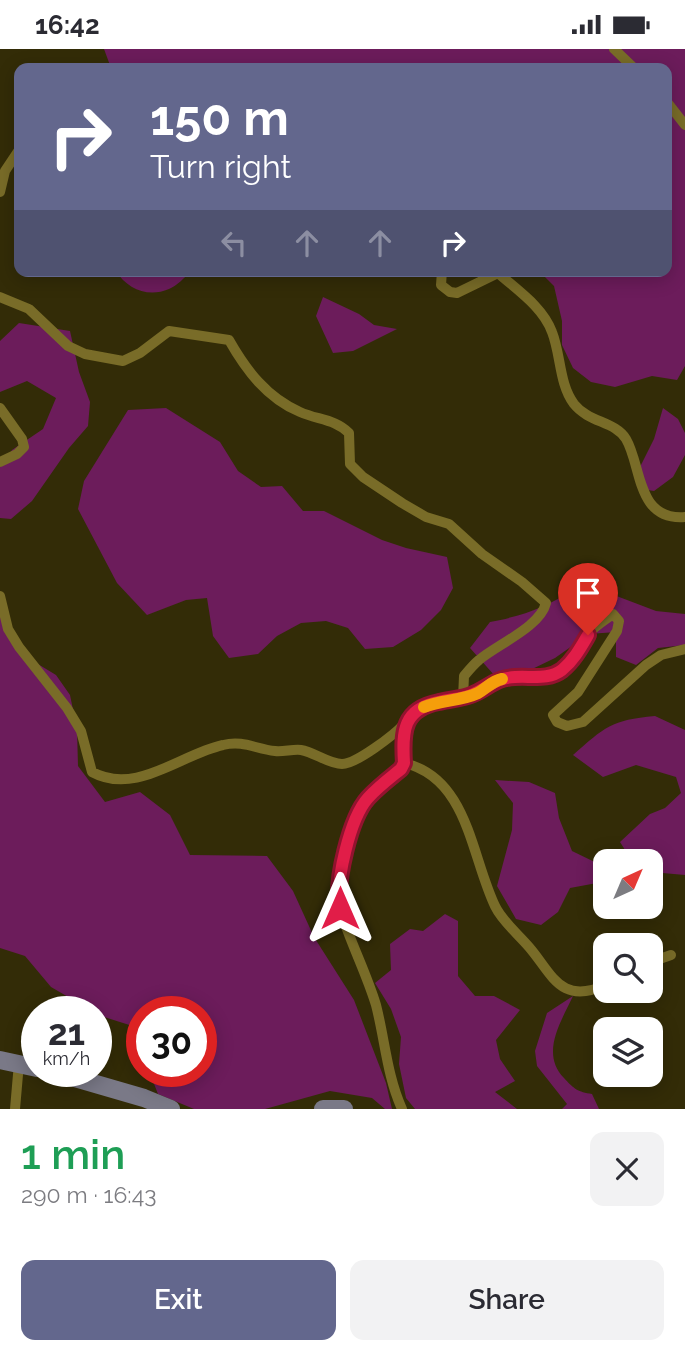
<!DOCTYPE html>
<html lang="en">
<head>
<meta charset="utf-8">
<style>
	:root { --surface:#fff; --page:#f2f2f3; --text:#2b2b33; --muted:#7c7c81; --accent:#63678d }
	body { margin:0; font-family:Raleway,sans-serif; background:var(--page); color:var(--text); height:100vh; display:flex; flex-direction:column; font-size:26px; white-space:nowrap }
	* { box-sizing:border-box; margin:0 }
	p { font-size:23px; color:var(--muted) }
	.icon { flex:none; width:38px; height:38px; fill:none; stroke:currentColor; stroke-width:2; stroke-linecap:round; stroke-linejoin:round }
	.map { position:relative; height:1060px; overflow:hidden }
	.panel { display:flex; flex-direction:column; background:var(--surface); flex:1 }
	.panel>* { flex:none }
	.hud { position:absolute; left:14px; top:14px; width:658px; height:214px; border-radius:14px; box-shadow:0 4px 18px #0003; background:#63678d; color:#fff; overflow:hidden }
	.needle { width:46px; rotate:44deg }
	.fabs { position:absolute; left:593px; top:800px; display:grid; gap:14px }
	.fabs a { display:grid; place-items:center; width:70px; height:70px; border-radius:14px; background:var(--surface); box-shadow:0 4px 18px #0003; font-size:35px }
	.speed { position:absolute; left:21px; top:947px; display:flex; gap:14px; font-size:35px; font-weight:700; text-align:center }
	.speed>* { display:grid; place-content:center; width:91px; height:91px; border-radius:50%; background:var(--surface); box-shadow:0 4px 18px #0003; line-height:1 }
	.speed small { font-size:18px; font-weight:400 }
	.speed .limit { border:10px solid #d22; background:#fff; color:#111 }
	.pin { position:absolute; display:grid; place-items:center; width:60px; height:60px; color:#fff; margin:-72px -30px; border-radius:50% 50% 50% 0; rotate:-45deg; box-shadow:0 0 7px #0007 }
	.pin .icon { rotate:45deg }
	.me { position:absolute; width:77px; margin:-38px; rotate:0deg; stroke-linejoin:round; filter:drop-shadow(0 0 5px #0008) }
	.turn { display:flex; align-items:center; gap:24px; height:147px; padding:0 21px; font-size:32px }
	.turn .icon { width:91px; height:91px; stroke-width:2.5 }
	.turn b { display:block; font-size:49px; line-height:60px }
	.lanes { display:flex; align-items:center; height:66px; padding:0 21px; background:#0003; justify-content:center; gap:35px; direction:ltr }
	.lanes .off { opacity:.35 }
	.round { display:grid; place-items:center; flex:none; width:74px; height:74px; border-radius:14px; background:var(--page) }
	.overview { display:flex; align-items:center; justify-content:space-between; height:119px; padding:0 21px }
	h1 { font-size:42px; font-weight:600; line-height:52px; color:#1e9e55 }
	.primary-button { display:flex; gap:14px; margin-top:auto; padding:14px 21px }
	.primary-button a { flex:1; height:80px; border-radius:14px; background:var(--accent); color:#fff; font-size:28px; font-weight:600; line-height:80px; text-align:center }
	.primary-button a+a { background:var(--page); color:var(--text) }
	.status { display:flex; justify-content:space-between; align-items:center; height:49px; padding:0 35px; background:var(--surface); direction:ltr }
	.status svg { height:19px; fill:currentColor }
	.map>svg:first-child { display:block }
	.green { fill:#6c1c5b }
	.lines { fill:none; stroke-linecap:round; stroke-linejoin:round }
	.street { stroke:#796c28; stroke-width:10 }
	.primary { stroke:#7a7987; stroke-width:18 }
	.route-casing { stroke:#92132f; stroke-width:18 }
	.route { stroke:#e11d48; stroke-width:12 }
	.slow { stroke:#f59e0b; stroke-width:12 }
</style>
</head>
<body>
<div class="status"><b>16:42</b><svg viewBox="0 0 49 12"><path d="M0 12V9h3v3zM5 12V6h3v6zM10 12V3h3v9zM15 12V0h3v12zM26 1h20v11H26zM47 4h2v5h-2z"/></svg></div>
<div class="map">
<svg width="685" height="1060" viewBox="0 0 685 1060">
	<rect width="100%" height="100%" fill="#332c07"/>
	<g class="green">
		<path d="M104,0H685V317L677,331L652,327L615,338L591,333L573,319L562,296V272L554,237L539,222H667V19H111Z"/>
		<path d="M116,222H191C185,228 177,237 169,240C148,249 127,240 116,222Z"/>
		<path d="M323,248L359,265L374,276L397,280L353,302L333,304L316,267Z"/>
		<path d="M19,274L70,282L79,323L90,353L88,377L69,399L32,452L11,470L0,469V418L12,401L43,380L56,349L27,332L0,343V292Z"/>
		<path d="M166,359L220,393L238,422L261,438L282,437L303,462H324L382,491L406,499L447,508L453,539L441,561L421,581L393,598L365,600L348,579L326,572L301,574L277,587L258,605L229,609L213,587L207,549L186,551L147,566L117,534L78,460L84,432L128,361Z"/>
		<path d="M663,359L678,370L685,384V406L673,428L654,442L641,440L639,420L654,390Z"/>
		<path d="M575,540L606,543L656,562L685,565V596L658,599L636,616L616,608V583L589,585L555,609L526,623L495,627L470,599L490,573C526,566 544,559 575,540Z"/>
		<path d="M0,567L28,609L56,626L70,646L77,680L78,717L105,753L140,743L170,766L190,806L267,807L293,842L314,888L354,951L386,1034L392,1060H385L372,1049L330,1042L265,1060H194L158,1045L149,1022H201V962H142V980L101,967L51,938L25,907L0,899Z"/>
		<path d="M655,667L685,681V826L651,823V812H632L620,793L650,765L665,759L681,744L676,728L636,716L603,728L573,706C605,678 611,671 655,667Z"/>
		<path d="M495,731L529,733L555,744L559,769L572,802L605,818V837L597,834L570,839L558,863L541,876L516,870L497,837L512,781L513,754Z"/>
		<path d="M445,865L458,872V927L475,947H494L520,961L496,991L500,1010L515,1032L495,1043L517,1060H415L406,1049L399,1015L401,988L391,960L375,934L391,921L390,895L410,880L423,882Z"/>
		<path d="M573,947C561,973 540,1004 564,1029C574,1040 578,1043 592,1045L599,1060H562L567,1055L537,1017L535,1002L547,964Z"/>
	</g>
	<g class="lines">
		<g class="street">
			<path d="M614,0L634,19"/>
			<path d="M667,53L685,76"/>
			<path d="M0,143L5,122L19,101"/>
			<path d="M442,222L441,236L450,243L457,244L498,224C517,241 543,258 552,283C561,306 559,335 574,355C589,374 615,372 626,390C642,417 636,472 685,468"/>
			<path d="M0,248L29,260L68,297L85,305L123,312L140,304L169,282L229,291C246,321 267,349 300,363C318,371 335,370 349,384L350,415L363,428L402,454L426,468L449,475L482,505L522,533L546,554C540,578 498,595 479,611C474,615 469,621 464,627L463,649"/>
			<path d="M0,359L22,390L24,398L17,405L0,413"/>
			<path d="M0,547L8,580L19,598L67,659L81,682L92,723C136,747 181,705 223,696C243,691 256,700 275,702C283,703 293,700 301,701C314,703 329,715 342,715C356,715 394,686 404,675C410,670 411,664 418,660C433,653 449,653 465,648C478,645 486,635 497,631C517,624 541,634 560,623C574,614 579,598 588,585C595,577 605,571 613,565L619,572L617,582L578,643L553,666L557,673L567,677L583,673L646,616L661,606L685,600"/>
			<path d="M404,714C468,729 471,807 495,857C502,872 518,885 529,898C553,926 560,956 606,936"/>
			<path d="M651,913L671,906"/>
			<path d="M15,1060L19,1014"/>
			<path d="M402,1060C387,1027 385,991 376,956C366,923 350,893 340,860C333,836 350,773 365,752C374,740 390,730 401,720L404,714L405,674"/>
		</g>
		<g class="primary">
			<path d="M0,1011L37,1019"/>
			<path d="M51,1022L144,1049L171,1060"/>
			<path d="M323,1060H344"/>
		</g>
	</g>
	<g class="lines">
		<defs>
			<path id="route" d="M340,859C335,833 350,769 368,749C378,738 390,729 401,720L404,714C402,682 403,660 439,653C450,650 461,650 471,646C489,639 494,629 515,628C532,627 549,631 562,621C574,611 581,598 588,586"/>
		</defs>
		<use href="#route" class="route-casing"/>
		<use href="#route" class="route"/>
		<path class="slow" d="M424,658C441,651 461,652 478,644C487,639 492,632 502,630"/>
	</g>
</svg>
<div class="fabs">
<a><svg class="needle" viewBox="-14 -14 28 28"><path d="M0-13l5 13h-10z" fill="#e53935"/><path d="M0 13l5-13h-10z" fill="#7c7c81"/></svg></a>
<a><svg class="icon" aria-label="search" viewBox="0 0 24 24"><circle cx="10" cy="10" r="6"/><path d="M15 15l6 6"/></svg></a>
<a><svg class="icon" aria-label="layers" viewBox="0 0 24 24"><path d="M12 4l9 5-9 5-9-5zM3 14l9 5 9-5"/></svg></a>
</div>
<div class="speed"><div>21<small>km/h</small></div><div class="limit">30</div></div>
<div class="pin" style="left:588px;top:586px;background:#d93025"><svg class="icon" aria-label="arrive" viewBox="0 0 24 24"><path d="M6 21V4h12l-3 4 3 4H6"/></svg></div>
<svg class="me" style="left:340px;top:859px" viewBox="-20 -20 40 40"><path d="M0-17L14 15 0 8-14 15z" fill="#e11d48" stroke="#fff" stroke-width="4"/></svg>
<div class="hud">
<div class="turn"><svg class="icon" aria-label="right" viewBox="0 0 24 24"><path d="M7 20v-9h11M14 6l5 5-5 5"/></svg><div><b>150 m</b>Turn right</div></div>
<div class="lanes"><svg class="icon off" aria-label="left" viewBox="0 0 24 24"><path d="M17 20v-9H6M10 6l-5 5 5 5"/></svg><svg class="icon off" aria-label="ahead" viewBox="0 0 24 24"><path d="M12 20V5M6 11l6-6 6 6"/></svg><svg class="icon off" aria-label="ahead" viewBox="0 0 24 24"><path d="M12 20V5M6 11l6-6 6 6"/></svg><svg class="icon" aria-label="right" viewBox="0 0 24 24"><path d="M7 20v-9h11M14 6l5 5-5 5"/></svg></div>
</div>
</div>
<section class="panel">
<div class="overview"><div><h1>1 min</h1><p>290 m · 16:43</p></div><a class="round"><svg class="icon" aria-label="close" viewBox="0 0 24 24"><path d="M6 6l12 12M18 6L6 18"/></svg></a></div>
<div class="primary-button"><a>Exit</a><a>Share</a></div>
</section>
</body>
</html>
